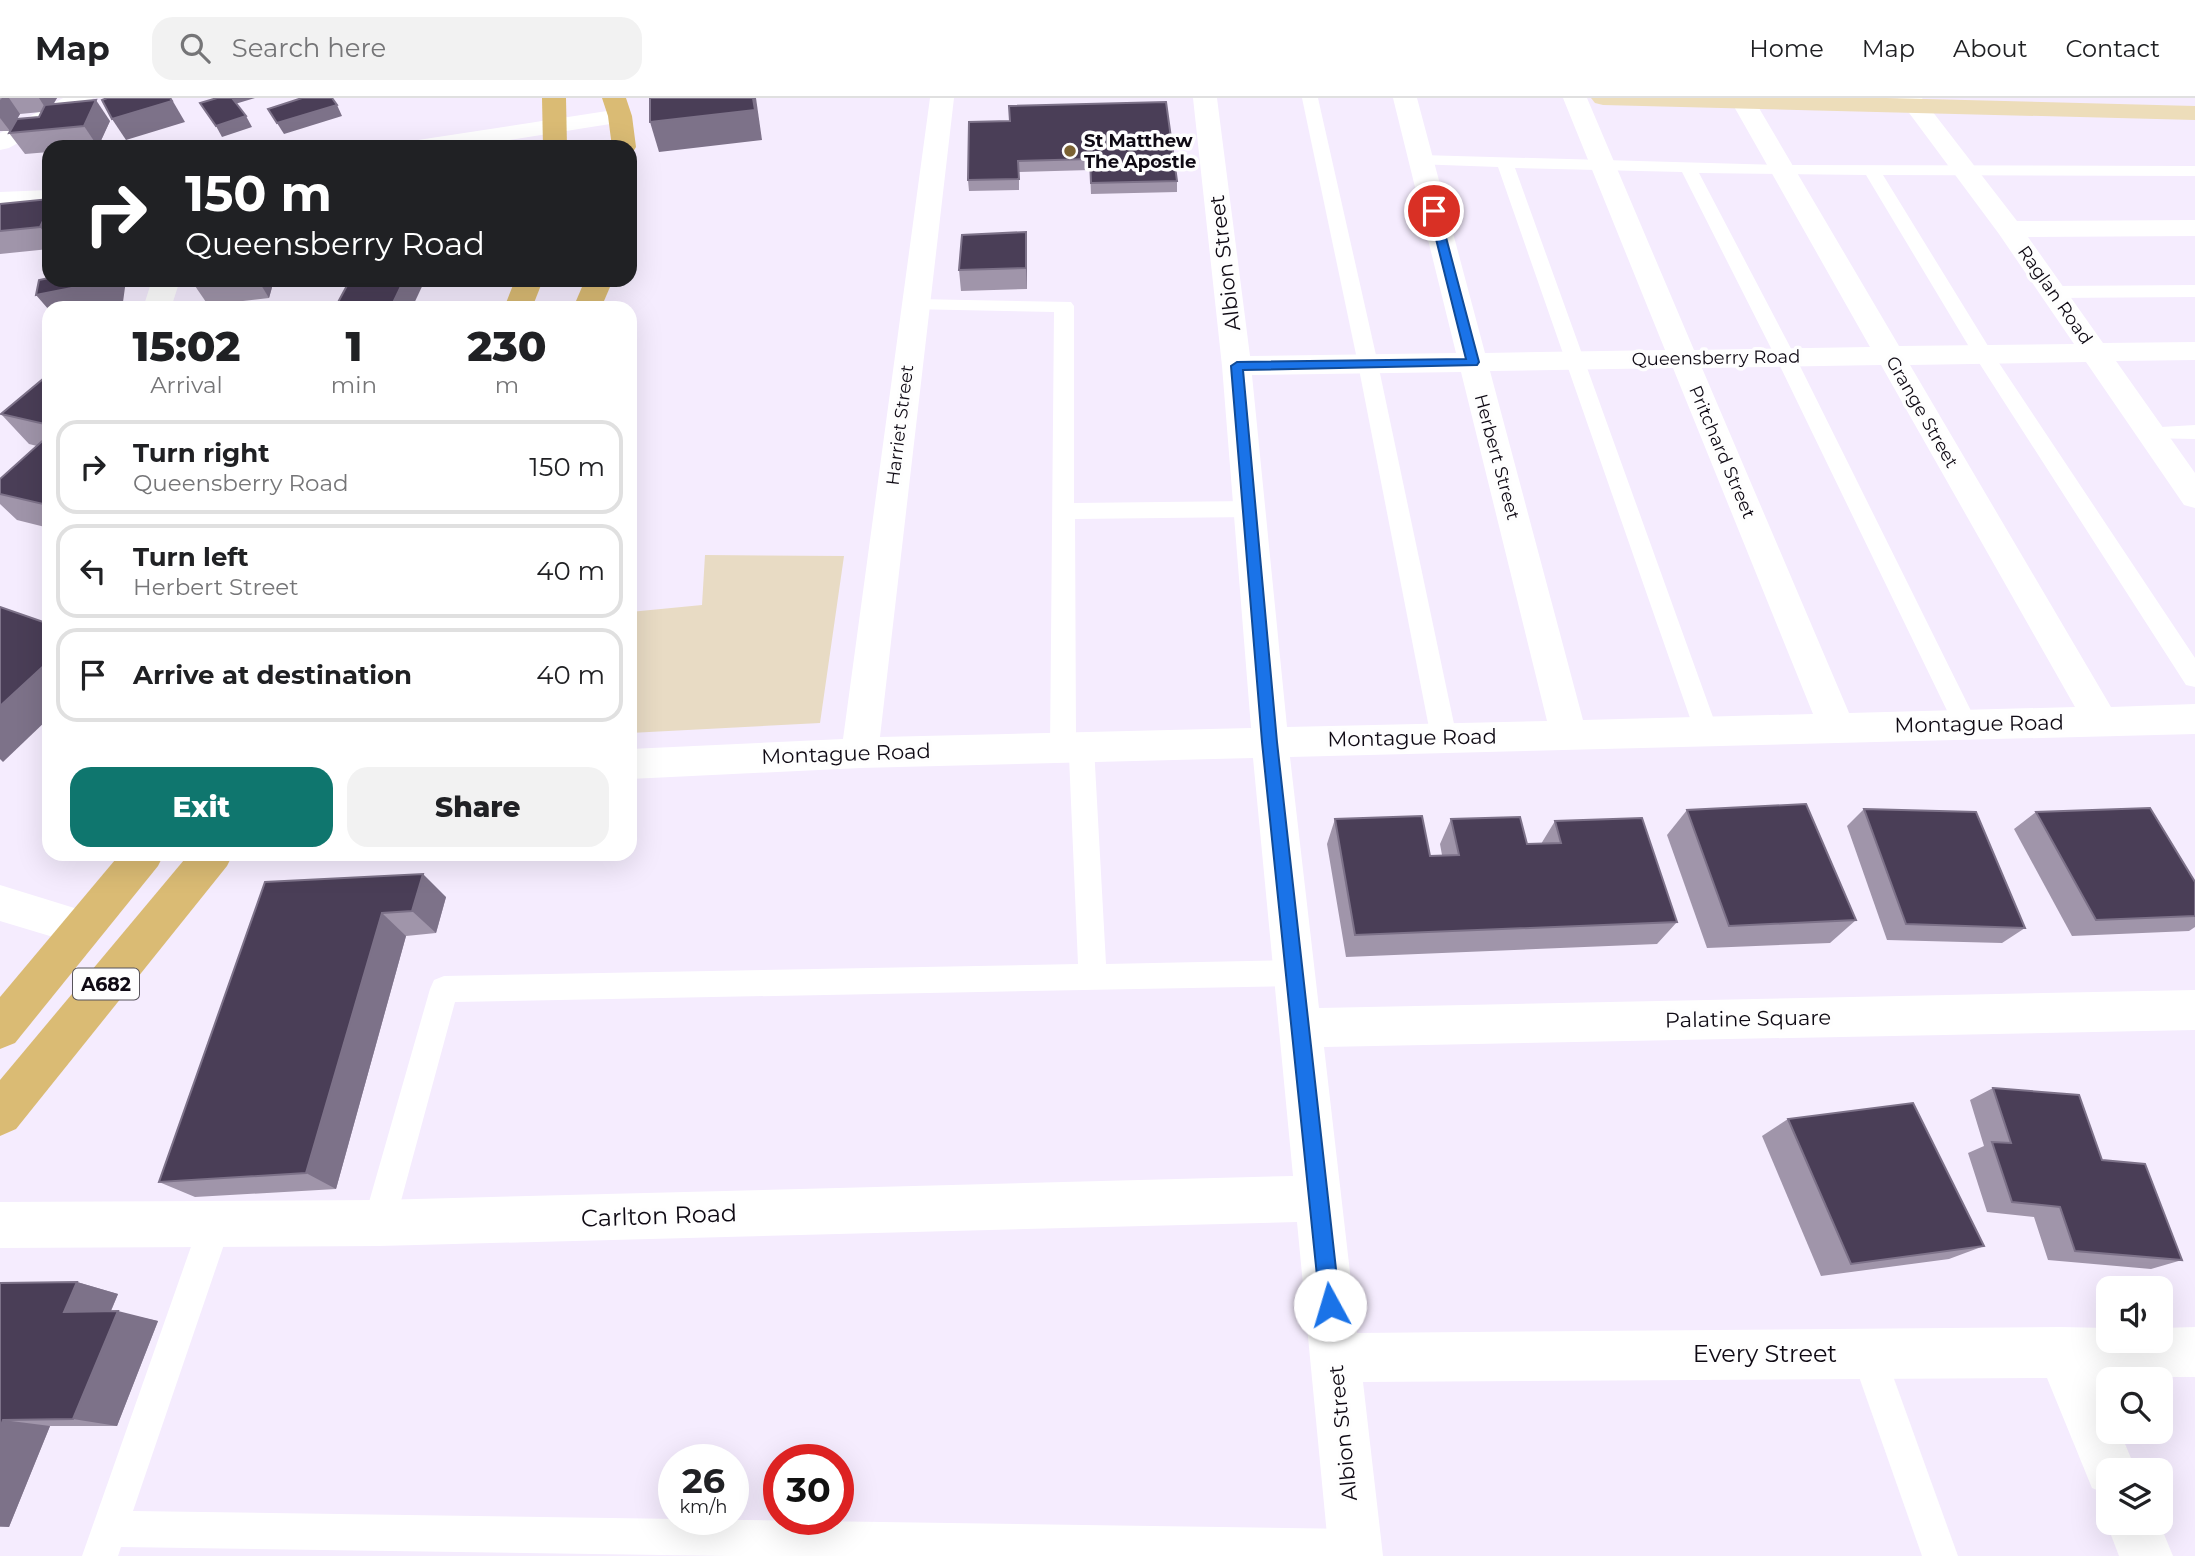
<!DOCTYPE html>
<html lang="en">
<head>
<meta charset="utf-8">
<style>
	:root { --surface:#fff; --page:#f2f2f2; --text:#202124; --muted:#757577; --line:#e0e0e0; --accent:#0f766e }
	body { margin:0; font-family:Montserrat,sans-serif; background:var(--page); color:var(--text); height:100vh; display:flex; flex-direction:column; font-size:26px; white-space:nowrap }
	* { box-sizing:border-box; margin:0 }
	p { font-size:23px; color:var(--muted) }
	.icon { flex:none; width:38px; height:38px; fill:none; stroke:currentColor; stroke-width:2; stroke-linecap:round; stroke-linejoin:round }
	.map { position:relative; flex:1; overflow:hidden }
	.panel { position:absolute; left:42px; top:203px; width:595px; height:560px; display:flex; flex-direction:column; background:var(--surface); border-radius:21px; box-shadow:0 7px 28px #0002 }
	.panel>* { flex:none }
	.banner { position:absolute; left:42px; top:42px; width:595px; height:147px; border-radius:21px; box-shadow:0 7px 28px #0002; background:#202124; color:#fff; overflow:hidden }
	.fabs { position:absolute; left:2096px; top:1178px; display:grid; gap:14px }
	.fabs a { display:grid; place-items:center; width:77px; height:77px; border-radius:14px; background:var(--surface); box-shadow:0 7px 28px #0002; font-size:35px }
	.speed { position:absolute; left:658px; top:1346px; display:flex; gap:14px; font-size:35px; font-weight:700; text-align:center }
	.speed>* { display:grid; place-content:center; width:91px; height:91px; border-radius:50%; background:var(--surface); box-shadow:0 7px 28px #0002; line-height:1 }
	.speed small { font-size:18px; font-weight:400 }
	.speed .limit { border:10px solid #d22; background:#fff; color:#111 }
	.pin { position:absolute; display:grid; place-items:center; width:60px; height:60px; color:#fff; margin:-30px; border:4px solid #fff; border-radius:50%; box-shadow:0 2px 7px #0007 }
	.me { position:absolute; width:77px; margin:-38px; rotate:354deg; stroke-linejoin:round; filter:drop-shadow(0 0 5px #0008) }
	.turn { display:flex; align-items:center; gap:24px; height:147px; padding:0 28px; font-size:32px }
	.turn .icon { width:91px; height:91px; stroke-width:2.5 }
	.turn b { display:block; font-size:49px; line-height:60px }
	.eta { display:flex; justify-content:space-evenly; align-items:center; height:119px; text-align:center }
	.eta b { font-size:42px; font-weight:800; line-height:49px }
	.primary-button { display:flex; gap:14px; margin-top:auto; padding:14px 28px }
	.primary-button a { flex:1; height:80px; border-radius:21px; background:var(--accent); color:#fff; font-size:28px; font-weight:800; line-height:80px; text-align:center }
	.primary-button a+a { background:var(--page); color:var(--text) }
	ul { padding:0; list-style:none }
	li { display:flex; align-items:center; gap:21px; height:94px; margin:0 14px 10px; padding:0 14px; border:4px solid var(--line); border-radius:21px }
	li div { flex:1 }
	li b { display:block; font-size:26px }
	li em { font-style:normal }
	header { display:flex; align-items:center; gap:42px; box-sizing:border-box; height:98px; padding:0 35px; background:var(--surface); border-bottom:2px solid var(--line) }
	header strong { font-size:33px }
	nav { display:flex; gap:38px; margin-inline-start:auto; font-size:24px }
	.search { width:490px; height:63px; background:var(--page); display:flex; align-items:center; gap:18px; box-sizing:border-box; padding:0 24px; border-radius:21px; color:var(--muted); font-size:26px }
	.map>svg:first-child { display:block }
	.green { fill:#e8dbc4 }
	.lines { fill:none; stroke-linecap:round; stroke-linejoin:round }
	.lane { fill:#fff; fill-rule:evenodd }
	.street { fill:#fff; fill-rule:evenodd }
	.secondary { fill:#edddba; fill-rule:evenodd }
	.primary { fill:#dabb74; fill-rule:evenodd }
	.wall { fill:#a095aa; fill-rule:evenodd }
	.shaded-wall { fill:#7d7289 }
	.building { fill:#4a3e57; stroke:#7d7289; stroke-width:2 }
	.route { fill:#1a73e8; stroke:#114b97; stroke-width:2 }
	.poi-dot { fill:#7b6233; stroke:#fefefe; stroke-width:2.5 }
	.labels { text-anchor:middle; stroke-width:7; stroke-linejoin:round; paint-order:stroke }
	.far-poi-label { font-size:18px; font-weight:bold; fill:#0f0a14; stroke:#fefefe; text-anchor:start }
	.far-street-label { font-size:18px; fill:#0f0a14; stroke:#fefefe }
	.shield { fill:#fefefe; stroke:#57535a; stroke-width:2 }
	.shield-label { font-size:19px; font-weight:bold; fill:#0f0a14 }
	.street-label { font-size:21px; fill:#0f0a14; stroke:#fefefe }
	.near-street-label { font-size:24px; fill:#0f0a14; stroke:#fefefe }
</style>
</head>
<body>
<header>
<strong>Map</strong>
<div class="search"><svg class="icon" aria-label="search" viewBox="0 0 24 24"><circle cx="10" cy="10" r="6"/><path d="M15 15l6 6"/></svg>Search here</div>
<nav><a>Home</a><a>Map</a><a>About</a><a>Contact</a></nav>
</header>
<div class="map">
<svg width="2195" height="1458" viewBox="0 0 2195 1458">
	<rect width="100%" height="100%" fill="#f5ecfe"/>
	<path class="green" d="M705,457L844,458L820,625L630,635V514L702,507Z"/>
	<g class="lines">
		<g class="lane">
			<path d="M1302,0H1318L1378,266L1457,640L1453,647L1444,650L1435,647L1431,640L1358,266Z"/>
			<path d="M1421,57L1782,67L2195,68V78L1883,77L1993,256L2195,560V589L2186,587L1974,257L1866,77L1699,75L1796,260L1978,627L1975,634L1966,637L1957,634L1954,627L1776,260L1682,74L1515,70L1718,633L1715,640L1706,643L1697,640L1498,69L1415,66L1412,62Z"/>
			<path d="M2195,187V199L2053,200L2044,194L2053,188Z"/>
			<path d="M915,201L1071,204L1074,208V405L1250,403L1258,406L1261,411L1258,416L1250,419L1075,421L1076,641L1081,639L1090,642L1094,649L1106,866L1295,862L1305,866L1309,875L1305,884L1295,888L455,904L395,1125L390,1136L379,1141L368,1136L363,1125L430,891L434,882L444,878L1078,866L1069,658L1063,660L1054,657L1050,650L1054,214L908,211L905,207Z"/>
			<path d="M2195,327V341L2144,340L2141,335L2144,330Z"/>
			<path d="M215,1110L226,1115L231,1126L133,1413L1355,1431L1368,1436L1373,1449L1369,1458H730L121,1449L118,1458H82L199,1126L204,1115Z"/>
			<path d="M1868,1239L1880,1244L1885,1256L1958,1458H1922L1851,1256L1856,1244Z"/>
		</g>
		<g class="street">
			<path d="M63,0H93L89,5L9,50L0,52V35Z"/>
			<path d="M930,0H954L880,639L1251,630L1222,268L1193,0H1217L1250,258L1456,255L1393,0H1417L1485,255L1665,252L1563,0H1587L1694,252L1870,249L1732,5L1736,0H1752L1756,5L1899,248L2074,246L1999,136L1898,0H1922L2017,123L2195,122V138L2028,139L2103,245L2195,244V262L2116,263L2195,375V410L2184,407L2086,264L1910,267L2111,609L2195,606V636L1290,659L1319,910L2195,892V932L1324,949L1357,1235L2061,1229L2109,1230V1242H2161V1230L2195,1229V1279H2097L2109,1308V1334H2120L2136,1372H2109V1397L2092,1390L2047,1280L1363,1284L1383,1458H1329L1297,1124L379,1148L0,1150V1104L379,1102L1293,1078L1253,660L860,670L630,681V651L843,641ZM1881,267L2075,609L1849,615L1702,270ZM1673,270L1813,616L1583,622L1490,273ZM1461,274L1547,623L1287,629L1252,277Z"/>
			<path d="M620,11L629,13L632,18L629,23L466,49H406L409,44L418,42Z"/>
			<path d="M49,92V108L0,110V94Z"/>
			<path d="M152,182H180L171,210H143Z"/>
			<path d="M0,787L97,817L103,830L97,843L83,848L0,823Z"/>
			<path d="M2109,1417V1424H2159L2173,1458H2119L2106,1424Z"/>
		</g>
		<path class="secondary" d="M1591,0H1886L2195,8V22L1603,7L1595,5Z"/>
		<g class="primary">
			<path d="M542,0H566L567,49H543Z"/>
			<path d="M602,0H626L632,18L636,49L633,54L630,55V49H612L608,18Z"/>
			<path d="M515,182H543L532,210H504Z"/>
			<path d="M585,182H613L601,210H573Z"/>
			<path d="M120,756H164L158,768L15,945L0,951V899Z"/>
			<path d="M189,756H233L227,768L16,1031L0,1038V982Z"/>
		</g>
	</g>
	<g class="wall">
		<path d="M0,0H57L53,7L110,23L98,49H49V54L25,56L9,35L10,33H0ZM41,14L39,19L17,21L20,16Z"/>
		<path d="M969,24L1177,83V94L1091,96L1090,72L1019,74V92L969,93L968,82Z"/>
		<path d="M49,101V151L0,156V106Z"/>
		<path d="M1027,155V191L961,193L959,172Z"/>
		<path d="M194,182H274L269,200L208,207L193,185Z"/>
		<path d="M350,182L412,210H338L336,208Z"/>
		<path d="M49,276V430L17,422L0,406V381L37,348L29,346L1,316Z"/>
		<path d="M1864,711L2025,830L2002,845L1887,842L1847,728Z"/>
		<path d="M1687,712L1856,822L1830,845L1707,850L1667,737Z"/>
		<path d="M2036,714L2195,784V829L2189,833L2072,838L2014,731Z"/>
		<path d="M1335,721L1430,758L1442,757L1440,746L1451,721L1527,746H1541L1555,723L1677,824L1657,846L1346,859L1327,746Z"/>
		<path d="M265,784L446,799L436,835L406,838L336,1091L195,1099L159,1084Z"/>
		<path d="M1993,990L2102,1062L2182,1162L2151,1171L2048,1162L2034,1119L1987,1114L1968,1055L1984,1048L1970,1002Z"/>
		<path d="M1788,1021L1984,1148L1949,1161L1821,1178L1762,1038Z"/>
		<path d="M77,1184L118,1196L111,1213L158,1223L117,1328H50L9,1429H0V1185Z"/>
	</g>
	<g class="shaded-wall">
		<path d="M2,0H9L20,16L10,33L0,20V2Z"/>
		<path d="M39,0H57L48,14Z"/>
		<path d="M171,0L185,24L126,42L112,21Z"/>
		<path d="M232,0H255L235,6Z"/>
		<path d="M753,0H756L762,42L659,54L650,24Z"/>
		<path d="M96,2L110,23L98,49L84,28Z"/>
		<path d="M337,7L342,18L284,36L277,25Z"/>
		<path d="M246,18L252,29L222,39L216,28Z"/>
		<path d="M49,111V140L40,129Z"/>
		<path d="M1026,134L1027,155V191L1026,170Z"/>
		<path d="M107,182H126L123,204L94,210H49V212L36,197Z"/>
		<path d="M258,182H274L269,200Z"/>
		<path d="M404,182H425L412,210H394L392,207Z"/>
		<path d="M49,401V412L43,406Z"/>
		<path d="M49,563V620L3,664L0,661V608Z"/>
		<path d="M423,776L446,799L436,835L412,813Z"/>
		<path d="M382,815L406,838L336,1091L306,1075Z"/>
		<path d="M77,1184L118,1196L106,1224L64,1214Z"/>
		<path d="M118,1213L158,1223L117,1328L73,1321Z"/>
		<path d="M3,1322L50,1328L9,1429L0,1428V1330Z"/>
	</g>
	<g class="building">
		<path d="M107,0H170L172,3L112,21L102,2Z"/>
		<path d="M217,0H232L246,18L216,28L200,5Z"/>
		<path d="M302,0H332L337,7L277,25L268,11Z"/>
		<path d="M650,0H753L755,12L650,24Z"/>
		<path d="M96,2L84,28L9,35L17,21L39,19L45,7Z"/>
		<path d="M1166,4L1177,83L1091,85L1090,61L1018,63L1019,81L968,82L969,24L1010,23L1009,8Z"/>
		<path d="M49,101V111L40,129L0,133V106Z"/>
		<path d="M1026,134V170L959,172L962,137Z"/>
		<path d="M49,180V182H107V183L36,197L39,182Z"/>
		<path d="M194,182H224L193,185Z"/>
		<path d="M350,182H404L392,207L336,208Z"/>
		<path d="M49,276V327L1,316Z"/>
		<path d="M49,337V401L43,406L0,396V381Z"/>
		<path d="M0,509L49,526V563L0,608Z"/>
		<path d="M1806,706L1856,822L1729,828L1687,712Z"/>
		<path d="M2150,710L2195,784V818L2096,822L2036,714Z"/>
		<path d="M1864,711L1976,714L2025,830L1906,826Z"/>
		<path d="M1422,718L1430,758L1459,757L1451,721L1520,719L1527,746L1561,745L1555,723L1642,720L1677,824L1355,837L1335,721Z"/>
		<path d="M423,776L412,813L382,815L306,1075L159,1084L265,784Z"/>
		<path d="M1993,990L2079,997L2102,1062L2145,1066L2182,1162L2075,1153L2060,1109L2012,1104L1992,1044L2011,1045Z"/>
		<path d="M1913,1005L1984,1148L1851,1166L1788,1021Z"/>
		<path d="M77,1184L64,1214L118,1213L73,1321L3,1322L0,1330V1185Z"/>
	</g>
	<path class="route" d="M1434,110L1439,113L1479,264L1477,267L1243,272L1277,644L1340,1207L1337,1214L1330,1217L1323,1214L1320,1207L1262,644L1231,268L1237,264L1466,261L1429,113Z"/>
	<circle class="poi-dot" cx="1070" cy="53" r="7"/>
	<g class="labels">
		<g class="far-poi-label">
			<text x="1084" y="49">St Matthew<tspan x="1084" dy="21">The Apostle</tspan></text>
		</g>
		<g class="far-street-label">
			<text transform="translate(2055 197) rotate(55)" y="6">Raglan Road</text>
			<text transform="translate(1716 260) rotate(-1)" y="6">Queensberry Road</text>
			<text transform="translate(1922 314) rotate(60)" y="6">Grange Street</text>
			<text transform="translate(900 327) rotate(-83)" y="6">Harriet Street</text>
			<text transform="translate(1722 354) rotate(67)" y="6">Pritchard Street</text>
			<text transform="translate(1497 359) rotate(75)" y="6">Herbert Street</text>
		</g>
		<rect class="shield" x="73" y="870.5" width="66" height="31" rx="5"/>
		<g class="shield-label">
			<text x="106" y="893">A682</text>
		</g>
		<g class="street-label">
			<text transform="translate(1225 165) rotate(-97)" y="7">Albion Street</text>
			<text transform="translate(1979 626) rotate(-1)" y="7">Montague Road</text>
			<text transform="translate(1412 640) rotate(-1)" y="7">Montague Road</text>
			<text transform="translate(846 656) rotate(-2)" y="7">Montague Road</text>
			<text transform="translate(1748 921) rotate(-1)" y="7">Palatine Square</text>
			<text transform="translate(1343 1335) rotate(-96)" y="7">Albion Street</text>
		</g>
		<g class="near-street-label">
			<text transform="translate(659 1118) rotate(-2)" y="8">Carlton Road</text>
			<text x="1765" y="1264">Every Street</text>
		</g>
	</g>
</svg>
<div class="fabs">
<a><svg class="icon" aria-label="sound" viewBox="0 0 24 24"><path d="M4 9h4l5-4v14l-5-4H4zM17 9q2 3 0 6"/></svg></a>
<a><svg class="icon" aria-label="search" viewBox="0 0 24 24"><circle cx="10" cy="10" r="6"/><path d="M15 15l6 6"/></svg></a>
<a><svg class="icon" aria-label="layers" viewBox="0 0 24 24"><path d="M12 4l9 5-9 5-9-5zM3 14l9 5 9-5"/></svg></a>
</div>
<div class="speed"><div>26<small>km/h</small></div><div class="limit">30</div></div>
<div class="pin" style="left:1434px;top:113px;background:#d93025"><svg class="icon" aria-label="arrive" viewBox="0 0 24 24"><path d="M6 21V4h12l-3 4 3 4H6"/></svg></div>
<svg class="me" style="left:1330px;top:1207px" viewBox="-20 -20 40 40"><circle r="19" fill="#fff"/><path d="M0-13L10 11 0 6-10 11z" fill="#1a73e8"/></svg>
<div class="banner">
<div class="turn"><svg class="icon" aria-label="right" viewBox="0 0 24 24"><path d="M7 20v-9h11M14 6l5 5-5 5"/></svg><div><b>150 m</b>Queensberry Road</div></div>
</div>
<section class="panel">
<div class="eta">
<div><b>15:02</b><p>Arrival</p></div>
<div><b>1</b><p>min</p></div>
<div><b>230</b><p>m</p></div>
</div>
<ul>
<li><svg class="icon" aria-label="right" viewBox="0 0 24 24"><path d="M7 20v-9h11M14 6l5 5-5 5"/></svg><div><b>Turn right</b><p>Queensberry Road</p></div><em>150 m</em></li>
<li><svg class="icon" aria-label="left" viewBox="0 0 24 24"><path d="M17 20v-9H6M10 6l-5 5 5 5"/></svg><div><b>Turn left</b><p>Herbert Street</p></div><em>40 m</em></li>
<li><svg class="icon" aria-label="arrive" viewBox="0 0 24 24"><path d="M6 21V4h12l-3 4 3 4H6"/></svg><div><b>Arrive at destination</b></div><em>40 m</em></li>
</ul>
<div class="primary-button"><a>Exit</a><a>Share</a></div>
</section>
</div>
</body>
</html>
